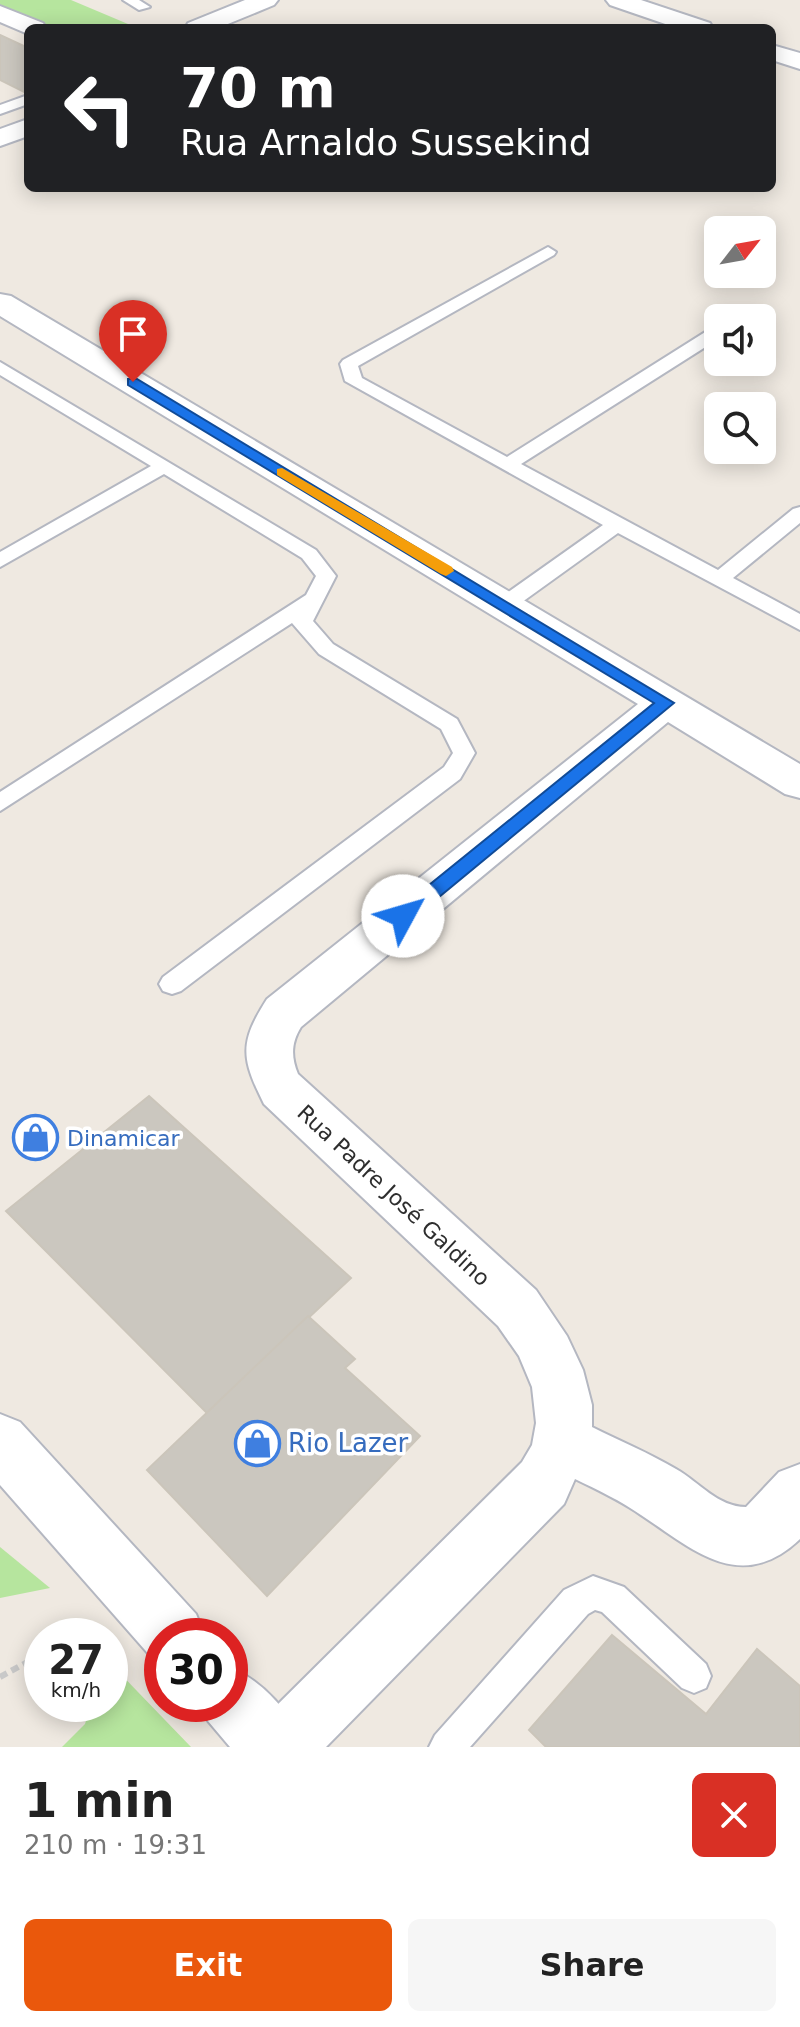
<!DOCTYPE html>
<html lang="en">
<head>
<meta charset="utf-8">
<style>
	:root { --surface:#fff; --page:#f6f6f6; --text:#222; --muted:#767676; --accent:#ea580c }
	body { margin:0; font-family:"DejaVu Sans",sans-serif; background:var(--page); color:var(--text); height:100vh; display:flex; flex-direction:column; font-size:30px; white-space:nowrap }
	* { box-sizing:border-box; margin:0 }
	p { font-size:26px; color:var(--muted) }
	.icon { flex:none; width:44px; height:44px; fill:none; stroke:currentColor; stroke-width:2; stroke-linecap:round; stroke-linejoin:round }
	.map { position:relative; height:1747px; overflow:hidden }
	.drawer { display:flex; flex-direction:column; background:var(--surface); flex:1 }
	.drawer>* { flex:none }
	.top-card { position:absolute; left:24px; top:24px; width:752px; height:168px; border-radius:12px; box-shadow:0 4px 20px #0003; background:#202124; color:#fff; overflow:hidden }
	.needle { width:52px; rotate:59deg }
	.buttons { position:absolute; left:704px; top:216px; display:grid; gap:16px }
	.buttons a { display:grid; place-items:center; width:72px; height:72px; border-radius:12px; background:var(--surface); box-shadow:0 4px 20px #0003; font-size:40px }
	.speed { position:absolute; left:24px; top:1618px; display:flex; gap:16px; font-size:40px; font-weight:700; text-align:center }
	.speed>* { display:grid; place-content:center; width:104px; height:104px; border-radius:50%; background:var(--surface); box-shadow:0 4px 20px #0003; line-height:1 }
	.speed small { font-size:20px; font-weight:400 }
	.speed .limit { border:12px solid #d22; background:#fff; color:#111 }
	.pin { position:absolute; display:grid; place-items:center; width:68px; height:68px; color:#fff; margin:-82px -34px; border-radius:50% 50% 50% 0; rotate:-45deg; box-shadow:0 0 8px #0007 }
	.pin .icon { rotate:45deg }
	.me { position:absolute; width:88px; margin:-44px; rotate:51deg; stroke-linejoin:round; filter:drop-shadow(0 0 6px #0008) }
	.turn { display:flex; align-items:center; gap:28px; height:168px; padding:0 24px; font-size:36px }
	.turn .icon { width:104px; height:104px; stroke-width:2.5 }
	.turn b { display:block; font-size:56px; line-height:68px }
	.round { display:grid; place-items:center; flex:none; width:84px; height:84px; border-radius:12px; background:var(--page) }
	.headline { display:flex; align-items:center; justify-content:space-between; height:136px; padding:0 24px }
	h1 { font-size:48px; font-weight:600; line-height:60px }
	.cta { display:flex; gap:16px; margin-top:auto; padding:16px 24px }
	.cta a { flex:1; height:92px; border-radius:12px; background:var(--accent); color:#fff; font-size:32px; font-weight:600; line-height:92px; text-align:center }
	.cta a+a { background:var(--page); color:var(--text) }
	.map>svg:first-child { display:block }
	.green { fill:#b6e59e }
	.building { fill:#cbc7bf; stroke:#cbc5ba; stroke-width:2 }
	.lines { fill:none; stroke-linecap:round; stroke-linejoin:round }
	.service-casing { stroke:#b4b7c1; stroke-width:4 }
	.minor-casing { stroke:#b4b7c1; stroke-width:4 }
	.secondary-casing { stroke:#b4b7c1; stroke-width:4 }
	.path { stroke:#c9c9c9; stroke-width:6; stroke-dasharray:8 5; stroke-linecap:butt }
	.service { fill:#fff; fill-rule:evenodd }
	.minor { fill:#fff; fill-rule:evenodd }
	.secondary { fill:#fff; fill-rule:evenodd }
	.route { fill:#1a73e8; stroke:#114b97; stroke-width:2 }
	.slow { fill:#f59e0b }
	.labels { text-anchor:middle; stroke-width:7; stroke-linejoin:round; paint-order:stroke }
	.shop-label { font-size:22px; fill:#366cbe; stroke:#fff; text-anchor:start }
	.street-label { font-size:22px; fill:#2e2e2e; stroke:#fff }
	.near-shop-label { font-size:26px; fill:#366cbe; stroke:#fff; text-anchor:start }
</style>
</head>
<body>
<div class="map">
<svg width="800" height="1747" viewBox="0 0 800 1747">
	<rect width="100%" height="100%" fill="#efe9e1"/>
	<g class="green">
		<path d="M0,0H71L128,24L118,28H49L0,6Z"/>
		<path d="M0,1547L50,1588L0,1598Z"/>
		<path d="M110,1663L191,1747H62L85,1724L91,1704H110Z"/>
	</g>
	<g class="building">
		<path d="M0,35L28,48V94L0,80Z"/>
		<path d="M149,1096L351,1278L207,1413L6,1211Z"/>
		<path d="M308,1316L355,1359L345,1368L420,1436L267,1596L147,1470Z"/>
		<path d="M612,1635L706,1714L757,1649L800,1686V1747H546L529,1730Z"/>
	</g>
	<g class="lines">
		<defs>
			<g id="service">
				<path d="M123,0H139L150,7L139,10Z"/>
				<path d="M28,95V104L0,114V105Z"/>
				<path d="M548,247L556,252L554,255L358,366L362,378L507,457L710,329L718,328V339L521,464L718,570L793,509L800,507V523L733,578L800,614V630L618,533L511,610H497L494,605L497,600L603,525L345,381L340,364L343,360Z"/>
				<path d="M0,362L316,550L336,576L313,621L333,644L457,719L475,753L460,779L181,991L172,994L163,991L159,984L163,977L444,767L453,753L441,729L319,654L292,623L0,811V792L306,595L316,576L302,558L164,474L0,567V552L151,466L0,375Z"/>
				<path d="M593,1576L624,1587L706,1664L711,1676L706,1688L694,1693L682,1688L602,1612L595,1610L588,1614L470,1747H429L435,1735L564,1590Z"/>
			</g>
			<g id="minor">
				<path d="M245,0H278L274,5L218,28H185L188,23Z"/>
				<path d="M606,0H641L710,23L713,28H677L610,5Z"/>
				<path d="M0,6L43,23L46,28H28V34L0,22Z"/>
				<path d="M772,45L800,53V69L772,60Z"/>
				<path d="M28,119V136L0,146V129Z"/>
				<path d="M0,294L11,296L800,764V798L785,794L668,722L301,1027C291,1043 291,1057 298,1074L536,1290L567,1336L583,1370L592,1405V1427C620,1441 649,1453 676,1469C699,1482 718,1507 746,1507L779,1472L800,1464V1539C741,1595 694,1550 641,1515C621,1501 598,1490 575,1479L564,1504L326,1747H249L258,1724L522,1462L532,1445L536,1423L532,1387L519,1356L498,1326L264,1104C241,1058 239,1043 267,999L638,704L0,316Z"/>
			</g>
			<g id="secondary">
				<path d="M0,1414L20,1422L196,1614L205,1636H162V1662L152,1658L0,1485Z"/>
				<path d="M230,1667C264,1682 291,1713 305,1747H230L208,1721L200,1704H230Z"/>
			</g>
		</defs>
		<use href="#service" class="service-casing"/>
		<use href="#minor" class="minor-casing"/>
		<use href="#secondary" class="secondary-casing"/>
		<g class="path">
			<path d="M72,1636L83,1629"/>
			<path d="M0,1677L42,1654"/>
		</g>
		<use href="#service" class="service"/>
		<use href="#minor" class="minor"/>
		<use href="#secondary" class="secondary"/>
	</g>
	<path class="route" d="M128,379H137L674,703L410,921H397L394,916L397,911L654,703L128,385Z"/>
	<path class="slow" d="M282,468L452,567L454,571L446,576L441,574L277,475V469Z"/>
	<defs>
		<symbol id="shop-ring" viewBox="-11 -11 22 22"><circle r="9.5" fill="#fff" stroke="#3f7fe0" stroke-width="1.5"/><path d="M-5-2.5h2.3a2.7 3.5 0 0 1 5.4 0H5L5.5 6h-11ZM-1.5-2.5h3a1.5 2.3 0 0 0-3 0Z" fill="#3f7fe0"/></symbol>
	</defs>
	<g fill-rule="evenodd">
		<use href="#shop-ring" x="10" y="1112" width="51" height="51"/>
		<use href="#shop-ring" x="232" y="1418" width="51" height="51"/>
	</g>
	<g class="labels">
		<g class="shop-label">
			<text x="67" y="1146">Dinamicar</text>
		</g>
		<g class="street-label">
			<text transform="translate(394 1195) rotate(43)" y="8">Rua Padre José Galdino</text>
		</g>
		<g class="near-shop-label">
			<text x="288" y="1452">Rio Lazer</text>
		</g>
	</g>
</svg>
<div class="buttons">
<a><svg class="needle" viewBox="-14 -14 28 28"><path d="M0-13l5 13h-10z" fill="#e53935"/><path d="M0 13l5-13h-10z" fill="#767676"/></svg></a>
<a><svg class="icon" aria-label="sound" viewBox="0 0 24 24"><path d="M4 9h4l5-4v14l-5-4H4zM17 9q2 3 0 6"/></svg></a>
<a><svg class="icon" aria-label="search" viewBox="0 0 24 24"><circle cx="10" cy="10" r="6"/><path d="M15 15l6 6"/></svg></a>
</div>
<div class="speed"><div>27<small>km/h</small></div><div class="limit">30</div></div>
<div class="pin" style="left:133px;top:382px;background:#d93025"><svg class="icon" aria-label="arrive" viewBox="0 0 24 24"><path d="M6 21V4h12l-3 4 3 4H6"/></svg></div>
<svg class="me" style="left:403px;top:916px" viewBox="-20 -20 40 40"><circle r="19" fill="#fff"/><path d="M0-13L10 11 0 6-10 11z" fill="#1a73e8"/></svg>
<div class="top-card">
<div class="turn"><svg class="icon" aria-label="left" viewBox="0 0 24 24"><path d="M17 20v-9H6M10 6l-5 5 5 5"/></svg><div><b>70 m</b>Rua Arnaldo Sussekind</div></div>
</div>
</div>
<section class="drawer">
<div class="headline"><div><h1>1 min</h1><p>210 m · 19:31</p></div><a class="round" style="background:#d93025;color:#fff"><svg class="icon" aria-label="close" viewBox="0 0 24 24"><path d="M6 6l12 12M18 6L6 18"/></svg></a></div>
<div class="cta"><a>Exit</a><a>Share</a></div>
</section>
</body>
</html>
